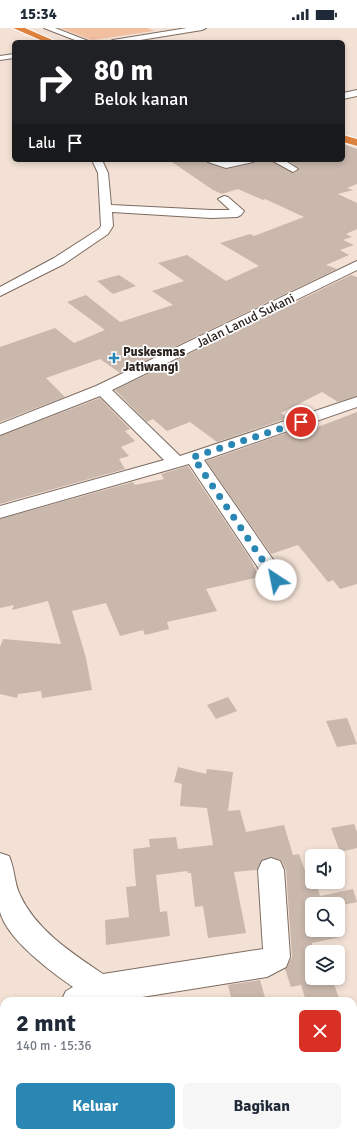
<!DOCTYPE html>
<html lang="id">
<head>
<meta charset="utf-8">
<style>
	:root { --surface:#fff; --page:#f6f6f7; --text:#1f2937; --muted:#747a83; --accent:#2a86b3 }
	body { margin:0; font-family:Signika,sans-serif; background:var(--page); color:var(--text); height:100vh; display:flex; flex-direction:column; font-size:15px; white-space:nowrap }
	* { box-sizing:border-box; margin:0 }
	p { font-size:13px; color:var(--muted) }
	.icon { flex:none; width:22px; height:22px; fill:none; stroke:currentColor; stroke-width:2; stroke-linecap:round; stroke-linejoin:round }
	.map { position:relative; flex:1; overflow:hidden }
	.sheet { position:absolute; left:0px; top:969px; width:357px; height:140px; display:flex; flex-direction:column; background:var(--surface); border-radius:12px 12px 0 0; box-shadow:0 2px 6px #0003 }
	.sheet>* { flex:none }
	.banner { position:absolute; left:12px; top:12px; width:333px; height:122px; border-radius:6px; box-shadow:0 2px 6px #0003; background:#202124; color:#fff; overflow:hidden }
	.buttons { position:absolute; left:305px; top:821px; display:grid; gap:8px }
	.buttons a { display:grid; place-items:center; width:40px; height:40px; border-radius:6px; background:var(--surface); box-shadow:0 2px 6px #0003; font-size:20px }
	.pin { position:absolute; display:grid; place-items:center; width:34px; height:34px; color:#fff; margin:-17px; border:2px solid #fff; border-radius:50%; box-shadow:0 1px 4px #0007 }
	.me { position:absolute; width:44px; margin:-22px; rotate:326deg; stroke-linejoin:round; filter:drop-shadow(0 0 3px #0008) }
	.turn { display:flex; align-items:center; gap:14px; height:84px; padding:0 16px; font-size:18px }
	.turn .icon { width:52px; height:52px; stroke-width:2.5 }
	.turn b { display:block; font-size:28px; line-height:34px }
	.then { display:flex; align-items:center; height:38px; padding:0 16px; background:#0003; gap:8px; font-size:15px }
	.round { display:grid; place-items:center; flex:none; width:42px; height:42px; border-radius:6px; background:var(--page) }
	.headline { display:flex; align-items:center; justify-content:space-between; height:68px; padding:0 16px }
	h1 { font-size:24px; font-weight:800; line-height:30px }
	.button { display:flex; gap:8px; margin-top:auto; padding:8px 16px }
	.button a { flex:1; height:46px; border-radius:6px; background:var(--accent); color:#fff; font-size:16px; font-weight:800; line-height:46px; text-align:center }
	.button a+a { background:var(--page); color:var(--text) }
	.status { display:flex; justify-content:space-between; align-items:center; height:28px; padding:0 20px; background:var(--surface); direction:ltr }
	.status svg { height:11px; fill:currentColor }
	.map>svg:first-child { display:block }
	.green { fill:#f2c0a0 }
	.building { fill:#cab8ad }
	.lines { fill:none; stroke-linecap:round; stroke-linejoin:round }
	.minor-casing { stroke:#7d6c62; stroke-width:2 }
	.highway-casing { stroke:#fff; stroke-width:2 }
	.minor { fill:#fff; fill-rule:evenodd }
	.highway { fill:#de823d; fill-rule:evenodd }
	.route { stroke:#2a86b3; stroke-width:7; stroke-dasharray:0 12.6 }
	.poi-dot { fill:#2a86b3; stroke:#fff; stroke-width:1.5 }
	.labels { text-anchor:middle; stroke-width:3.5; stroke-linejoin:round; paint-order:stroke }
	.far-street-label { font-size:13px; fill:#2a231f; stroke:#fff }
	.far-poi-label { font-size:13px; font-weight:bold; fill:#2a231f; stroke:#fff; text-anchor:start }
</style>
</head>
<body>
<div class="status"><b>15:34</b><svg viewBox="0 0 49 12"><path d="M0 12V9h3v3zM5 12V6h3v6zM10 12V3h3v9zM15 12V0h3v12zM26 1h20v11H26zM47 4h2v5h-2z"/></svg></div>
<div class="map">
<svg width="357" height="1109" viewBox="0 0 357 1109">
	<rect width="100%" height="100%" fill="#f3e1d5"/>
	<path class="green" d="M60,0H148L154,3L92,12Z"/>
	<g class="building">
		<path d="M343,116L357,121V156L347,160L353,162L338,166L357,175V201L346,206L352,209L343,212L354,217L340,222L349,227L326,237L337,241L120,345L100,331L46,350L65,369L0,394V319L55,300L74,315L105,302L67,274L86,267L120,294L173,277L152,263L184,253L158,235L187,227L226,253L259,238L220,215L250,206L254,208L304,189L265,171L263,172L238,161L222,166L213,162L169,132H206L208,135L226,141L253,135L255,132H270L294,145L299,141L287,132H343Z"/>
		<path d="M119,247L136,258L113,266L97,253Z"/>
		<path d="M351,247L357,249V368L338,374L322,364L281,385L288,390L217,414L190,394L167,403L153,391L147,394L115,362Z"/>
		<path d="M100,370L130,401L125,403L135,413L121,419L129,428L119,431L125,441L0,476V408Z"/>
		<path d="M357,384V556L340,561L333,552L328,554L298,517L271,526L206,433L301,400L305,404Z"/>
		<path d="M188,438L251,532L259,549L206,561L217,583L167,594L169,601L145,607L143,602L120,608L106,575L72,583L86,630L92,662L42,670L41,663L18,666L17,670L0,666V619L3,611L61,616L48,573L12,582L14,577L0,580V491L133,454L135,457L164,451L161,446Z"/>
		<path d="M228,669L237,683L216,691L207,677Z"/>
		<path d="M347,690L357,716L337,719L326,693Z"/>
		<path d="M178,739L206,746L207,741L233,744L228,783L240,782L246,804L284,797L293,827L299,826L308,851L312,850V854H316L320,868L353,861L357,874L338,878V876H312V902H337L340,909L312,915V950H332L340,973H306L301,957L291,959L285,941L292,929L286,842L281,832L271,829L262,832L257,842L234,844L246,905L208,910L203,878L195,879L191,845H188L187,843L156,847L160,884L167,883L170,908L106,917L105,892L129,889L126,859L136,858L133,821L150,819L149,811L176,809L178,821L213,817L207,780L180,778L182,756L174,754Z"/>
		<path d="M354,796L357,804V820L340,824L331,800Z"/>
		<path d="M260,952L266,973H232L228,957Z"/>
	</g>
	<g class="lines">
		<defs>
			<g id="minor">
				<path d="M44,0H55L91,14H80Z"/>
				<path d="M187,0H206L202,2L128,14H109L113,12Z"/>
				<path d="M14,26V30L0,32V28Z"/>
				<path d="M357,62V68L343,71V65Z"/>
				<path d="M92,132H102L108,145L111,177L211,182H230L218,171L224,168L228,169L244,183L241,187L237,189L211,190L112,184L113,198L108,206L64,236L0,268V259L54,230L99,201L101,198L98,145Z"/>
				<path d="M207,132L227,134L254,132L253,134L226,140L208,134Z"/>
				<path d="M271,132H284L298,141L293,144Z"/>
				<path d="M357,233V242L112,362L180,428L357,369V379L204,432L283,546L286,551L283,556L276,558L269,556L189,436L0,490V478L164,432L100,368L0,407V396L96,358Z"/>
				<path d="M0,825L9,828C15,841 14,855 20,867C36,902 72,925 103,946L263,921L258,842L262,833L271,830L280,833L284,842L290,929L286,939L267,949L117,973H61L66,963L73,959C50,943 7,911 0,884C0,872 0,839 0,825Z"/>
				<path d="M4,1062V1098L0,1100V1064Z"/>
				<path d="M140,1105H172L173,1109H141Z"/>
			</g>
			<g id="highway">
				<path d="M13,0H25L57,14H45Z"/>
				<path d="M343,107L357,111V118L343,114Z"/>
			</g>
		</defs>
		<use href="#minor" class="minor-casing"/>
		<use href="#highway" class="highway-casing"/>
		<use href="#minor" class="minor"/>
		<use href="#highway" class="highway"/>
	</g>
	<g class="lines">
		<path class="route" d="M276,552L193,429L301,394"/>
	</g>
	<path class="poi-dot" d="M112 324h4v4h4v4h-4v4h-4v-4h-4v-4h4z"/>
	<g class="labels">
		<g class="far-street-label">
			<text transform="translate(245 292) rotate(-26)" y="5">Jalan Lanud Sukani</text>
		</g>
		<g class="far-poi-label">
			<text x="123" y="328">Puskesmas<tspan x="123" dy="15">Jatiwangi</tspan></text>
		</g>
	</g>
</svg>
<div class="buttons">
<a><svg class="icon" aria-label="sound" viewBox="0 0 24 24"><path d="M4 9h4l5-4v14l-5-4H4zM17 9q2 3 0 6"/></svg></a>
<a><svg class="icon" aria-label="search" viewBox="0 0 24 24"><circle cx="10" cy="10" r="6"/><path d="M15 15l6 6"/></svg></a>
<a><svg class="icon" aria-label="layers" viewBox="0 0 24 24"><path d="M12 4l9 5-9 5-9-5zM3 14l9 5 9-5"/></svg></a>
</div>
<div class="pin" style="left:301px;top:394px;background:#d93025"><svg class="icon" aria-label="arrive" viewBox="0 0 24 24"><path d="M6 21V4h12l-3 4 3 4H6"/></svg></div>
<svg class="me" style="left:276px;top:552px" viewBox="-20 -20 40 40"><circle r="19" fill="#fff"/><path d="M0-13L10 11 0 6-10 11z" fill="#2a86b3"/></svg>
<div class="banner">
<div class="turn"><svg class="icon" aria-label="right" viewBox="0 0 24 24"><path d="M7 20v-9h11M14 6l5 5-5 5"/></svg><div><b>80 m</b>Belok kanan</div></div>
<div class="then">Lalu<svg class="icon" aria-label="arrive" viewBox="0 0 24 24"><path d="M6 21V4h12l-3 4 3 4H6"/></svg></div>
</div>
<section class="sheet">
<div class="headline"><div><h1>2 mnt</h1><p>140 m · 15:36</p></div><a class="round" style="background:#d93025;color:#fff"><svg class="icon" aria-label="close" viewBox="0 0 24 24"><path d="M6 6l12 12M18 6L6 18"/></svg></a></div>
<div class="button"><a>Keluar</a><a>Bagikan</a></div>
</section>
</div>
</body>
</html>
